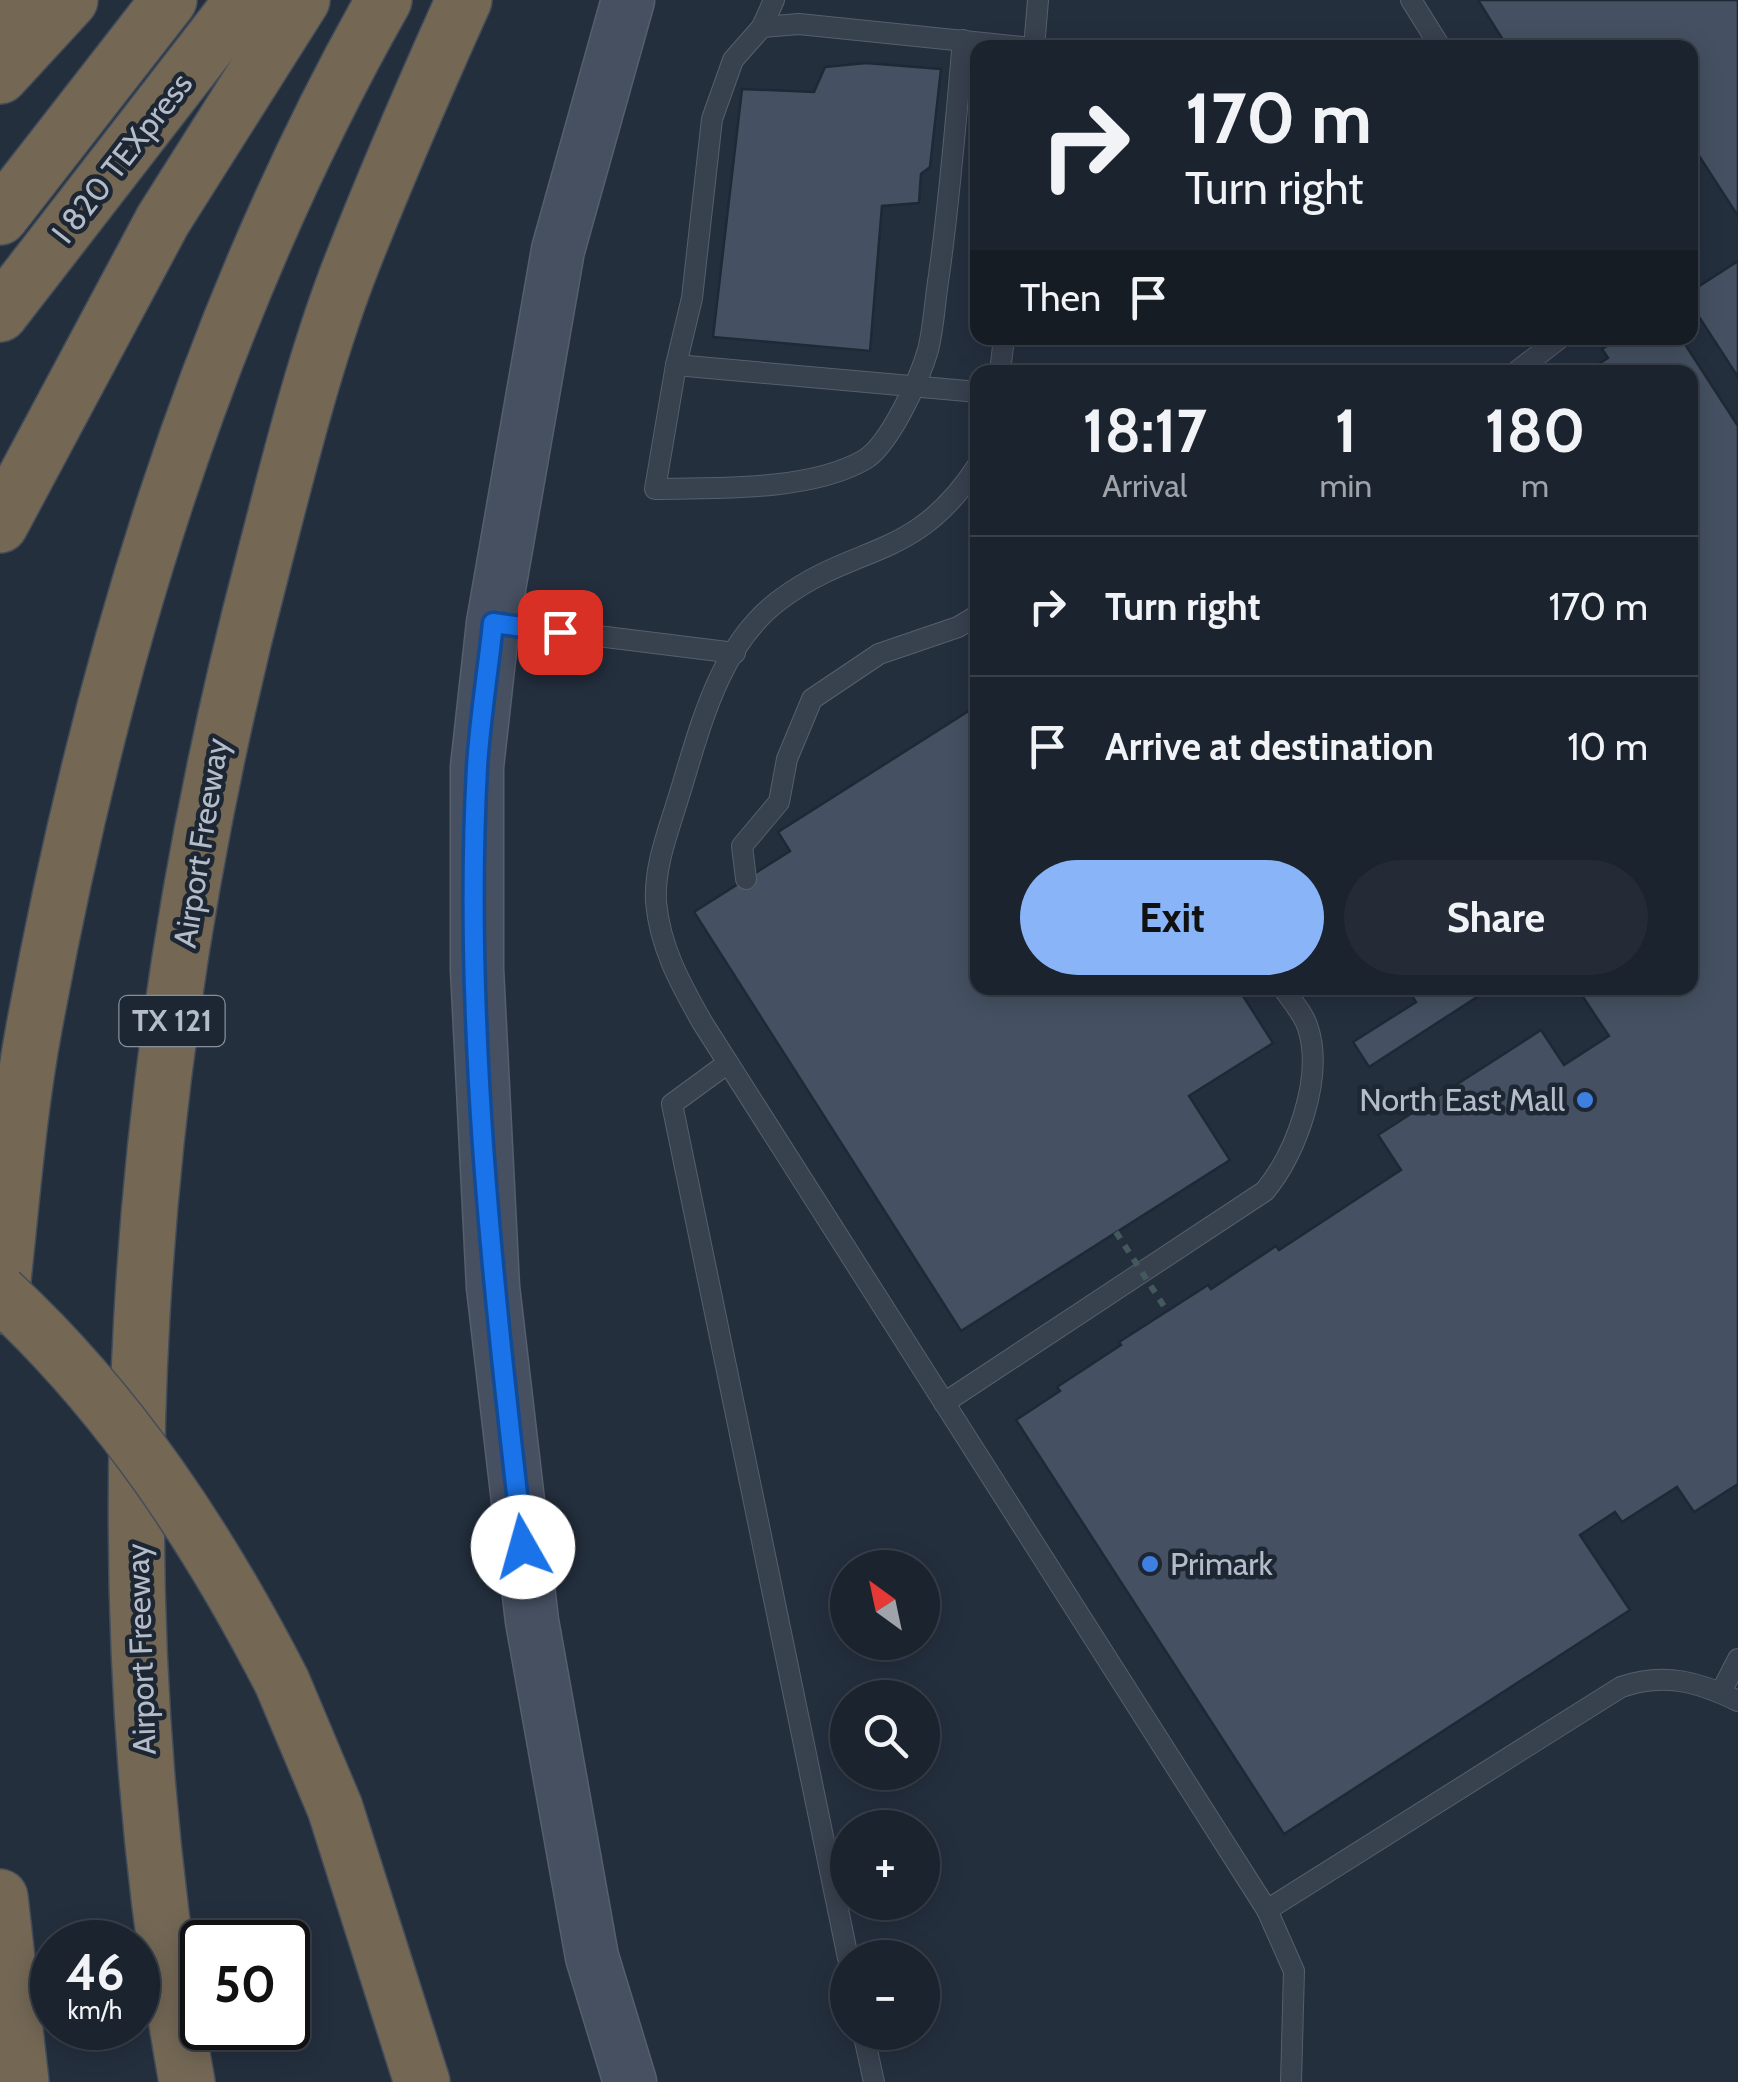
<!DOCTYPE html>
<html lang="en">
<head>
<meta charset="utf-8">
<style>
	:root { --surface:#1b232e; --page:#242b36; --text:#f1f3f6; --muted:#a0a4aa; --line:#39404a; --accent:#8ab4f8 }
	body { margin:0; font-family:Cabin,sans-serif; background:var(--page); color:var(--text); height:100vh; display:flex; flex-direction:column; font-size:38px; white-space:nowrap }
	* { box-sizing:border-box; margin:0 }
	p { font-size:32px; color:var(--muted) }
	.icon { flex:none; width:55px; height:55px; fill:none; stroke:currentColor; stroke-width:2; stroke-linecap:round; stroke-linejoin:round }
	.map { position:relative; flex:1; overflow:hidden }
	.sheet { position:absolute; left:970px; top:365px; width:728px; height:630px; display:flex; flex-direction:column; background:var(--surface); border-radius:20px; box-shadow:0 5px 25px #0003,0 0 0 2px var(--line) }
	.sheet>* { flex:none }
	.hud { position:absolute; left:970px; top:40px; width:728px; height:305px; border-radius:20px; box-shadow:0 5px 25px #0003,0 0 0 2px var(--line); background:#1b232e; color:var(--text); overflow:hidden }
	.needle { width:65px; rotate:327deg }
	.tools { position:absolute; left:830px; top:1550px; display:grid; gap:20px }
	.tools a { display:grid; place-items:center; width:110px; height:110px; border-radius:50%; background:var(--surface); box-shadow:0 5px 25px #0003,0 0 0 2px var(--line); font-size:50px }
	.speed { position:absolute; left:30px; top:1920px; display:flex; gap:20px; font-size:50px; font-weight:700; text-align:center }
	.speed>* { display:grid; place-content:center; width:130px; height:130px; border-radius:50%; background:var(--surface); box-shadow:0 5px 25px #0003,0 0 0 2px var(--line); line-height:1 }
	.speed small { font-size:25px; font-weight:400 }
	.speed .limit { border:5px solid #111; border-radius:15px; background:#fff; color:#111 }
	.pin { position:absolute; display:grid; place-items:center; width:85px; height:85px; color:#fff; margin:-42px; border-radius:20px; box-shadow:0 5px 15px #0006 }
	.me { position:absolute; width:110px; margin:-55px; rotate:353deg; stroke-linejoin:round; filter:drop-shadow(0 0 8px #0008) }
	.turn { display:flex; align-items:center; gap:35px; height:210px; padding:0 50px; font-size:45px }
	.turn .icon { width:130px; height:130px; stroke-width:2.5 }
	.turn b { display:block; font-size:70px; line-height:85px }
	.then { display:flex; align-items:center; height:95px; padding:0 50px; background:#0003; gap:20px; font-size:38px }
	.eta { display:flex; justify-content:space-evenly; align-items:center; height:170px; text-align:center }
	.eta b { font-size:60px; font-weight:700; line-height:70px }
	.button { display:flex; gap:20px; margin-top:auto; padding:20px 50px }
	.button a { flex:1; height:115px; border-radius:60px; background:var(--accent); color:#111; font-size:40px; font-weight:700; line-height:115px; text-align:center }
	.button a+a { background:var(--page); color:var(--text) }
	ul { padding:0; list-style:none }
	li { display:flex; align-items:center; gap:30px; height:140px; padding:0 50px; border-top:2px solid var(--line) }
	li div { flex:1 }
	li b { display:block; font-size:38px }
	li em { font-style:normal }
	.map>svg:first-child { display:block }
	.building { fill:#455162; stroke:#1f2835; stroke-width:2.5 }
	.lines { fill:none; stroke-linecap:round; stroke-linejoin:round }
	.lane-casing { stroke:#565f6c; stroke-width:22 }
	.secondary-casing { stroke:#565f6c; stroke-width:55 }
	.highway-casing { stroke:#434c59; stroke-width:58 }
	.lane { stroke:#38414e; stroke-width:20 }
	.secondary { stroke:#465061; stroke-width:52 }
	.highway { stroke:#746855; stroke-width:55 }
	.highway-bridge-casing { stroke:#434c59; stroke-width:58; stroke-linecap:butt }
	.path-bridge { stroke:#44595c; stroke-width:6; stroke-dasharray:8 8; stroke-linecap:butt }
	.highway-bridge { stroke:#746855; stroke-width:55 }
	.route-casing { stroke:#114b97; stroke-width:25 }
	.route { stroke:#1a73e8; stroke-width:18 }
	.shop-dot { fill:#3f7fe0; stroke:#1d2633; stroke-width:4 }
	.labels { text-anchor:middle; stroke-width:9; stroke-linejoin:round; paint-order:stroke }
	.shield { fill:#1d2633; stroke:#878f9c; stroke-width:2.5 }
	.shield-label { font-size:30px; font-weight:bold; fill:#b4bcc9 }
	.street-label { font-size:32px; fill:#b4bcc9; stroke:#1d2633 }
	.poi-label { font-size:32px; fill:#b4bcc9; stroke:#1d2633; text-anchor:end }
</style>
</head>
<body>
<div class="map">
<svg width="1738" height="2082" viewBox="0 0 1738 2082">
	<rect width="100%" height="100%" fill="#242f3e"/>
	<g class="building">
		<path d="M1478,0H1738V216L1690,142V48H1508Z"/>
		<path d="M866,63L941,69L930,167L921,174L919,203L882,206L870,351L713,337L742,89L814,92L825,67Z"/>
		<path d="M1738,261V377L1690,303V292Z"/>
		<path d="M1621,338H1681L1738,426V1484L1694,1512L1677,1487L1622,1522L1615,1512L1580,1535L1630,1610L1284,1834L1016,1420L1060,1391L1057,1387L1121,1345L1119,1342L1208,1285L1211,1289L1276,1246L1279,1250L1401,1170L1378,1135L1541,1030L1564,1065L1609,1036L1577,988H1690V372H1586L1608,358L1602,349Z"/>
		<path d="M978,705V988H1238L1273,1043L1189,1096L1230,1160L961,1331L694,912L790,851L778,832Z"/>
		<path d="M1407,988H1491L1369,1067L1353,1042L1416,1002Z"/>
	</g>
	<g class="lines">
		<defs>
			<g id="lane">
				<path d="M1411,0L1441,48"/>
				<path d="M762,27L774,0"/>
				<path d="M963,40C956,119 950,197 939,275C935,299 934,326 928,350C920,378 889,446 864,460C810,491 716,488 655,489L676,365L978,392"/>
				<path d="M1034,48L1038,0"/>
				<path d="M676,365L692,298L712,119L733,60L762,27L799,24L1033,48"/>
				<path d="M1000,372L1004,338"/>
				<path d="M1516,372L1560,338"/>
				<path d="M978,465C915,562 858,542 781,599C718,645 700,729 678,799C668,832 654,867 656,902C660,947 680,983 702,1022L1267,1910L1621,1687C1664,1672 1699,1682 1738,1701"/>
				<path d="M493,623L735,653"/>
				<path d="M746,879L742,846L779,802L787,759L812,699L879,654L958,627L978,615"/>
				<path d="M728,1063L672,1104L848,1958"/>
				<path d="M944,1403L1265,1191C1296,1153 1324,1078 1308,1028C1304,1014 1291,1000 1283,988"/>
				<path d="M1721,1692L1738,1659"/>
				<path d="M1267,1910L1294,1971L1291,2082"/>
				<path d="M863,2032L874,2082"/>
			</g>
			<path id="secondary" d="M628,0L558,250L493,623L477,767V969L493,1287L532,1621L592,1957L630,2082"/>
			<g id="highway">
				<path d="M0,21L17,0"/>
				<path d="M0,76L70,0"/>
				<path d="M0,217L169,0"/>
				<path d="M0,314L243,0"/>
				<path d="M0,525L163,220L302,0"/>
				<path d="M0,1306C11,1214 17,1119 34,1028C100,670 204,318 384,0"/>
				<path d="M282,1682L335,1808L422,2082"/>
				<path d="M0,1897L21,2082"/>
				<path d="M187,2082C95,1580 133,1056 263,564C288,468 312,369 347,276C383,183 423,91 464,0"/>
			</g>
		</defs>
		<use href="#lane" class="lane-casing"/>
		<use href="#secondary" class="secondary-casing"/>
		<use href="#highway" class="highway-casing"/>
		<use href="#lane" class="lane"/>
		<use href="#secondary" class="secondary"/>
		<use href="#highway" class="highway"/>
		<defs>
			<path id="highway-bridge" d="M0,1293C120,1404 208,1538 282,1682"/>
		</defs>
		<use href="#highway-bridge" class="highway-bridge-casing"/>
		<path class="path-bridge" d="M1116,1232L1167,1311"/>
		<use href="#highway-bridge" class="highway-bridge"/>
	</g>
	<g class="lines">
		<defs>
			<path id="route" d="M523,1547C494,1291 463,1025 477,767C480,719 488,671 493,623L560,632"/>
		</defs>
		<use href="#route" class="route-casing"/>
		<use href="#route" class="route"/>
	</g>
	<g class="shop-dot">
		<circle cx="1585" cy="1100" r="10"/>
		<circle cx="1150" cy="1564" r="10"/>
	</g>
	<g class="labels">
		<rect class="shield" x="119.5" y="996" width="105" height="50" rx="8"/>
		<g class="shield-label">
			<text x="172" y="1031">TX 121</text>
		</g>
		<g class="street-label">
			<text transform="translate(122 158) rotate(-52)" y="11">I 820 TEXpress</text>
			<text transform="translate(201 843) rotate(-81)" y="11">Airport Freeway</text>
			<text transform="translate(141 1649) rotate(-92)" y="11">Airport Freeway</text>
		</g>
		<g class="poi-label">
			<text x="1565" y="1111">North East Mall</text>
			<text x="1170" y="1575" text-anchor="start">Primark</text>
		</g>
	</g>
</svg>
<div class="tools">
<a><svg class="needle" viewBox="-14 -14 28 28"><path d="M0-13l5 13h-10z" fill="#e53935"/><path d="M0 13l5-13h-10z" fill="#a0a4aa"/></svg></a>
<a><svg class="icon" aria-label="search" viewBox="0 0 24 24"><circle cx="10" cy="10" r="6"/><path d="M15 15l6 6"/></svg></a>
<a>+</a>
<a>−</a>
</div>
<div class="speed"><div>46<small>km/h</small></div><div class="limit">50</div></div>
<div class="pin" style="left:560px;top:632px;background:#d93025"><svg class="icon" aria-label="arrive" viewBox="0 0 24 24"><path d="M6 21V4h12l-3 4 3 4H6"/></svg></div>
<svg class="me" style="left:523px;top:1547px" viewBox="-20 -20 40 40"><circle r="19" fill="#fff"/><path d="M0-13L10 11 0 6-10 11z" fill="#1a73e8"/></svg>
<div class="hud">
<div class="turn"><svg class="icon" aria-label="right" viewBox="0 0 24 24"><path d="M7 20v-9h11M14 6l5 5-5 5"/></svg><div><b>170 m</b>Turn right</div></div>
<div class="then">Then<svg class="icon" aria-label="arrive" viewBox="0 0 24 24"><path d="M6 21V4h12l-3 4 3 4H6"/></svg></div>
</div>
<section class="sheet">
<div class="eta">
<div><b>18:17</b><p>Arrival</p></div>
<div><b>1</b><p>min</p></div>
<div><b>180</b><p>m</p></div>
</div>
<ul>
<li><svg class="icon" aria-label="right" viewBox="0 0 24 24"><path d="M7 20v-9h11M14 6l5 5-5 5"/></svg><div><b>Turn right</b></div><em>170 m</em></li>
<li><svg class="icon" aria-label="arrive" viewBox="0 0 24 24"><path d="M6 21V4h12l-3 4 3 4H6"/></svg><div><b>Arrive at destination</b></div><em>10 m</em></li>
</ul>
<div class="button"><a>Exit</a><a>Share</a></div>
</section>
</div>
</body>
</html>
